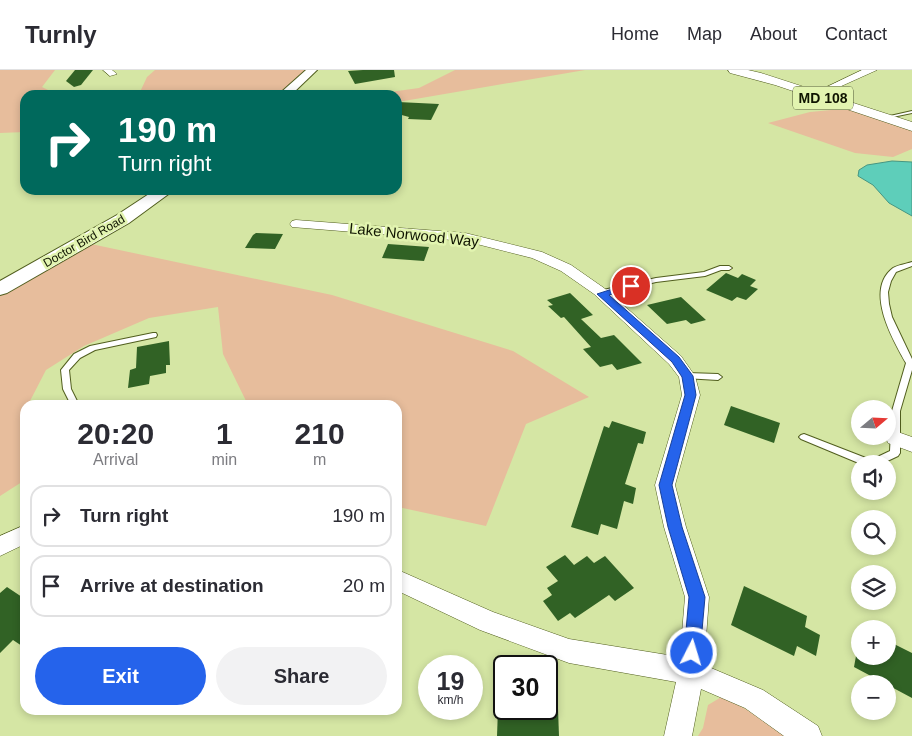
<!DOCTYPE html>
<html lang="en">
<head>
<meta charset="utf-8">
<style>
	:root { --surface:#fff; --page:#f2f2f3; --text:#2b2b33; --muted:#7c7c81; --line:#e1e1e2; --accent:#2563eb }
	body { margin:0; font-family:Arial,sans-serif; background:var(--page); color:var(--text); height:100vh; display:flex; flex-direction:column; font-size:19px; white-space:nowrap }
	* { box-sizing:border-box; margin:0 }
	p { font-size:16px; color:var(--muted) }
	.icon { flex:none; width:28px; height:28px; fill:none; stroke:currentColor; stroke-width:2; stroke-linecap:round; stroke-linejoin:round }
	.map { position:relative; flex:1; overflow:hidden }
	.sheet { position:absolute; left:20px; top:330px; width:382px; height:315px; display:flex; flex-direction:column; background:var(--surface); border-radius:15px; box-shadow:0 2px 8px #0003 }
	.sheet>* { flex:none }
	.top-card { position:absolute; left:20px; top:20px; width:382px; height:105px; border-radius:15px; box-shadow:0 2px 8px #0003; background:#00695c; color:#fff; overflow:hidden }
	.needle { width:32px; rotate:71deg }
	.tools { position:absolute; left:851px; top:330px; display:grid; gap:10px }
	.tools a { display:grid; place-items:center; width:45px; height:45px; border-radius:50%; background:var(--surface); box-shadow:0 2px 8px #0003; font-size:25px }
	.speed { position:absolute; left:418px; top:585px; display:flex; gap:10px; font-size:25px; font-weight:700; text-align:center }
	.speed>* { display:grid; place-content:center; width:65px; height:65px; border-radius:50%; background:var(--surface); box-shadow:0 2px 8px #0003; line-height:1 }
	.speed small { font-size:12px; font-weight:400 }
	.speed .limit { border:2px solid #111; border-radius:8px; background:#fff; color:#111 }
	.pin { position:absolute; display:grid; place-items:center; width:42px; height:42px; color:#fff; margin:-21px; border:2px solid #fff; border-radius:50%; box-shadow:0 1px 5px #0007 }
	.me { position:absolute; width:55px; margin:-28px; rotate:5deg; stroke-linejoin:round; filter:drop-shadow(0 0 4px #0008) }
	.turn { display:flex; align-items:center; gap:18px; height:105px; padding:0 15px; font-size:22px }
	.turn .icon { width:65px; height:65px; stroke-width:2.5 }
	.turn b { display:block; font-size:35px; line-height:42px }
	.eta { display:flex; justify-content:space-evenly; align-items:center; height:85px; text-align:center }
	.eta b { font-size:30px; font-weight:800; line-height:35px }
	.action { display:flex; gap:10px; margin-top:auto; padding:10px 15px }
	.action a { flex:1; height:58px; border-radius:30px; background:var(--accent); color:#fff; font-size:20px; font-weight:800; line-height:58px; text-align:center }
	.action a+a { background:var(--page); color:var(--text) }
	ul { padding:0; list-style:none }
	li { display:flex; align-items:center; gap:15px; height:62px; margin:0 10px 8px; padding:0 5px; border:2px solid var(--line); border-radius:15px }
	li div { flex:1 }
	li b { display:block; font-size:19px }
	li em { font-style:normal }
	header { display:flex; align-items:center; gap:30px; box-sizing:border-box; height:70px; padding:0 25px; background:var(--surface); border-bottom:1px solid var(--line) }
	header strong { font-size:24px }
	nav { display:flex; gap:28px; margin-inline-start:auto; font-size:18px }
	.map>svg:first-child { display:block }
	.green { fill:#e7bd9c }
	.water { fill:#5eceba; stroke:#469682 }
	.building { fill:#316225 }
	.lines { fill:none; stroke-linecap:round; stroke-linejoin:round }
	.lane-casing { stroke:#515e1e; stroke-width:2 }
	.street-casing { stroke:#515e1e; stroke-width:1 }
	.secondary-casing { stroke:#515e1e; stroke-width:2 }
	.primary-casing { stroke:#515e1e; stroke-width:1 }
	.lane { fill:#fff; fill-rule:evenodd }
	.street { fill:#fff; fill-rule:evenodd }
	.secondary { fill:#fff; fill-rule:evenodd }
	.primary { fill:#fff; fill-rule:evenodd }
	.route { fill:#2563eb; stroke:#184099 }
	.labels { text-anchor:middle; stroke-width:5; stroke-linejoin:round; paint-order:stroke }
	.far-street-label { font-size:12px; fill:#0f1400; stroke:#e2f4b0 }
	.shield { fill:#e2f4b0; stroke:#4e5735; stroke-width:1 }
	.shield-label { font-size:14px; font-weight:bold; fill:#0f1400 }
	.street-label { font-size:15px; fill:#0f1400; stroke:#e2f4b0 }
</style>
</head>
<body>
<header>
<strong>Turnly</strong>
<nav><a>Home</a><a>Map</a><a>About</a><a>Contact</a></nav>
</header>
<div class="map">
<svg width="912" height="666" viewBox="0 0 912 666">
	<rect width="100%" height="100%" fill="#d5e6a4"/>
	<g class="green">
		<path d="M0,0H55L42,17L58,25H25V62L0,63Z"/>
		<path d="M155,0H308L284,25H130L140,22L147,7Z"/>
		<path d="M455,0H585L398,32V25H368L419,18Z"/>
		<path d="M852,38L912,57V79L893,87L855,83L768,53L810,42Z"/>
		<path d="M91,174L332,225L513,281L589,327L526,354L486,456L398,437V335H248L223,284L218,237L149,248L84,276L46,300L30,331L32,335H25V410L0,426V223Z"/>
		<path d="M723,626L773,655L786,666H698L703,658L708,635Z"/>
	</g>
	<path class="water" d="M892,91L912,92V146L889,133L873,115L858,106L859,100L867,95Z"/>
	<g class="building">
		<path d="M75,0H93L81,15L74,17L66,11Z"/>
		<path d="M363,0H394L395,7L355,14L348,1Z"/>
		<path d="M398,32L439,34L431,50L408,49L409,47L398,44Z"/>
		<path d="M256,163L283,164L275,179L245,178L253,165Z"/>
		<path d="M388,174L429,177L424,191L382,188Z"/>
		<path d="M726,203L738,208L742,204L756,210L750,216L758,219L746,230L737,227L732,231L706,220Z"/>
		<path d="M570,223L593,245L581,249L601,268L614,265L642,293L617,300L612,294L600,297L583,279L591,277L564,247L561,248L548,236L553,235L547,230Z"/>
		<path d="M681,227L706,250L691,254L686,250L667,254L647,235Z"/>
		<path d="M169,271L170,295H166V303L150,306L149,314L128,318L130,300L136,298L137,277Z"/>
		<path d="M731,336L780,353L774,373L724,355Z"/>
		<path d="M612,351L646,362L643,374L638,373L625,414L636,418L633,434L624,431L617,459L601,454L598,465L571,457L604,356L609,358Z"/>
		<path d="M565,485L574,495L587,486L594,493L605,486L634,518L615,531L609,525L575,548L570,543L558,551L543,531L552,525L547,518L558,511L546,497Z"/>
		<path d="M744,516L807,546L805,557L820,565L816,586L797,576L794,586L731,555Z"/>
		<path d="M7,517L25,529V578L13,570L0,583V523Z"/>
		<path d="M888,571L912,583V628L854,597L856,586H888Z"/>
		<path d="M498,639H558L559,666H497Z"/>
	</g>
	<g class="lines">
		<defs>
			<g id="lane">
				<path d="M912,41V43L883,49L881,48Z"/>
				<path d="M912,192V196L896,202L891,211L888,222L889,234L892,247L912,289V300L900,341V383L898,386L881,394H861L801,369L799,367L801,365L804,364L871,390L890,381L892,341L906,293C893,270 864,220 893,198C898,195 906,194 912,192Z"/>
				<path d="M720,196H729L732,198L729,200H721L705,206L656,212L602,225L598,223L599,221L656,208L704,202Z"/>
				<path d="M153,263H156L157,265L156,267L95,280L80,288L69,300L71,319L79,335H71L63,319L61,300L74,284L90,276Z"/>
				<path d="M687,303L718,304L722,307L718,310L684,308L683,306L684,304Z"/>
			</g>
			<g id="street">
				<path d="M103,0H112L117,4L110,6Z"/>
				<path d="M862,0H877L817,27L810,25Z"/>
				<path d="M296,150L465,163L542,182L571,195L604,218L681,286L695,306L700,325L675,415L686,457L709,527L704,595L763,620L818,656L822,666H784L745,638L701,619L692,666H664L676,612L569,593L480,560L398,521V500L493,542L569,569L680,587L685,527L664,457L655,415L682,325L679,307L669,294L594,224L561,201L532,188L465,171L292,157L290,154L292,151Z"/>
				<path d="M895,361L912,367V382L888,373L886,368L888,363Z"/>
				<path d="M25,455V474L0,486V466Z"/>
			</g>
			<g id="secondary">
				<path d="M306,0H317L291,25H278Z"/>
				<path d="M155,120H174L129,153L7,223L0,225V211L117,145Z"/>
			</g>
			<path id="primary" d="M728,0H748L761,3L912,52V61L775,15L730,3Z"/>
		</defs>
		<use href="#lane" class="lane-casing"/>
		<use href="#street" class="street-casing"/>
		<use href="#secondary" class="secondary-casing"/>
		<use href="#primary" class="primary-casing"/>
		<use href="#lane" class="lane"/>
		<use href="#street" class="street"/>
		<use href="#secondary" class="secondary"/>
		<use href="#primary" class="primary"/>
	</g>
	<path class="route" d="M631,213L636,216L635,218L609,225L679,287L693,306L696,325L672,415L682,457L705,527L700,583L698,589L692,591L686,589L684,583L689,527L668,457L659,415L685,325L682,307L672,292L597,224Z"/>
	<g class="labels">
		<g class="far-street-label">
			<text transform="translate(84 171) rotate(-30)" y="4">Doctor Bird Road</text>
		</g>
		<rect class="shield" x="793" y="16.5" width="60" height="23" rx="4"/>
		<g class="shield-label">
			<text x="823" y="33">MD 108</text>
		</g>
		<g class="street-label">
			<text transform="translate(414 165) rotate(6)" y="5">Lake Norwood Way</text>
		</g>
	</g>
</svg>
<div class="tools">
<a><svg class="needle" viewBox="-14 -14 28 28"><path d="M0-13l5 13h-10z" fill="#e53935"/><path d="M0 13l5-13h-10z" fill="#7c7c81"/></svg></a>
<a><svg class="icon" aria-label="sound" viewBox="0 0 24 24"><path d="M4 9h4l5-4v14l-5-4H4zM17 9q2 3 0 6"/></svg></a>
<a><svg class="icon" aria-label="search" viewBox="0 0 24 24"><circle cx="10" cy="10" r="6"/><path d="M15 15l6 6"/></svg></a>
<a><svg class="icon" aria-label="layers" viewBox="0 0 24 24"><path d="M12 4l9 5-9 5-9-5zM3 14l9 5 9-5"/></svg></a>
<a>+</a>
<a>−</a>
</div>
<div class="speed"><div>19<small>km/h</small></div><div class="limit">30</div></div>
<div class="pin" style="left:631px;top:216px;background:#d93025"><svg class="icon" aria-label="arrive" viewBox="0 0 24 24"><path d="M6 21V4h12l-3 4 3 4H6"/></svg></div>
<svg class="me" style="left:692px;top:583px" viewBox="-20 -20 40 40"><circle r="17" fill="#2563eb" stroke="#fff" stroke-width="3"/><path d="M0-11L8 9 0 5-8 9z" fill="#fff"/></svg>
<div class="top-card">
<div class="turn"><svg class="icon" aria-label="right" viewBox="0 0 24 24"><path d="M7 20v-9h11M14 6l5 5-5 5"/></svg><div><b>190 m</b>Turn right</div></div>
</div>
<section class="sheet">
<div class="eta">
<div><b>20:20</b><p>Arrival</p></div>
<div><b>1</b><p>min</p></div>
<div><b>210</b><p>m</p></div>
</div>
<ul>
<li><svg class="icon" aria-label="right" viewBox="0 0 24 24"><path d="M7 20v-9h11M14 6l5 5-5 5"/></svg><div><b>Turn right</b></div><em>190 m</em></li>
<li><svg class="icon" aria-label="arrive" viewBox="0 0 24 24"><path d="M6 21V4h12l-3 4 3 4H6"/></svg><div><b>Arrive at destination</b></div><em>20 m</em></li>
</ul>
<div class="action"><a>Exit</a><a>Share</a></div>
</section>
</div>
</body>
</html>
